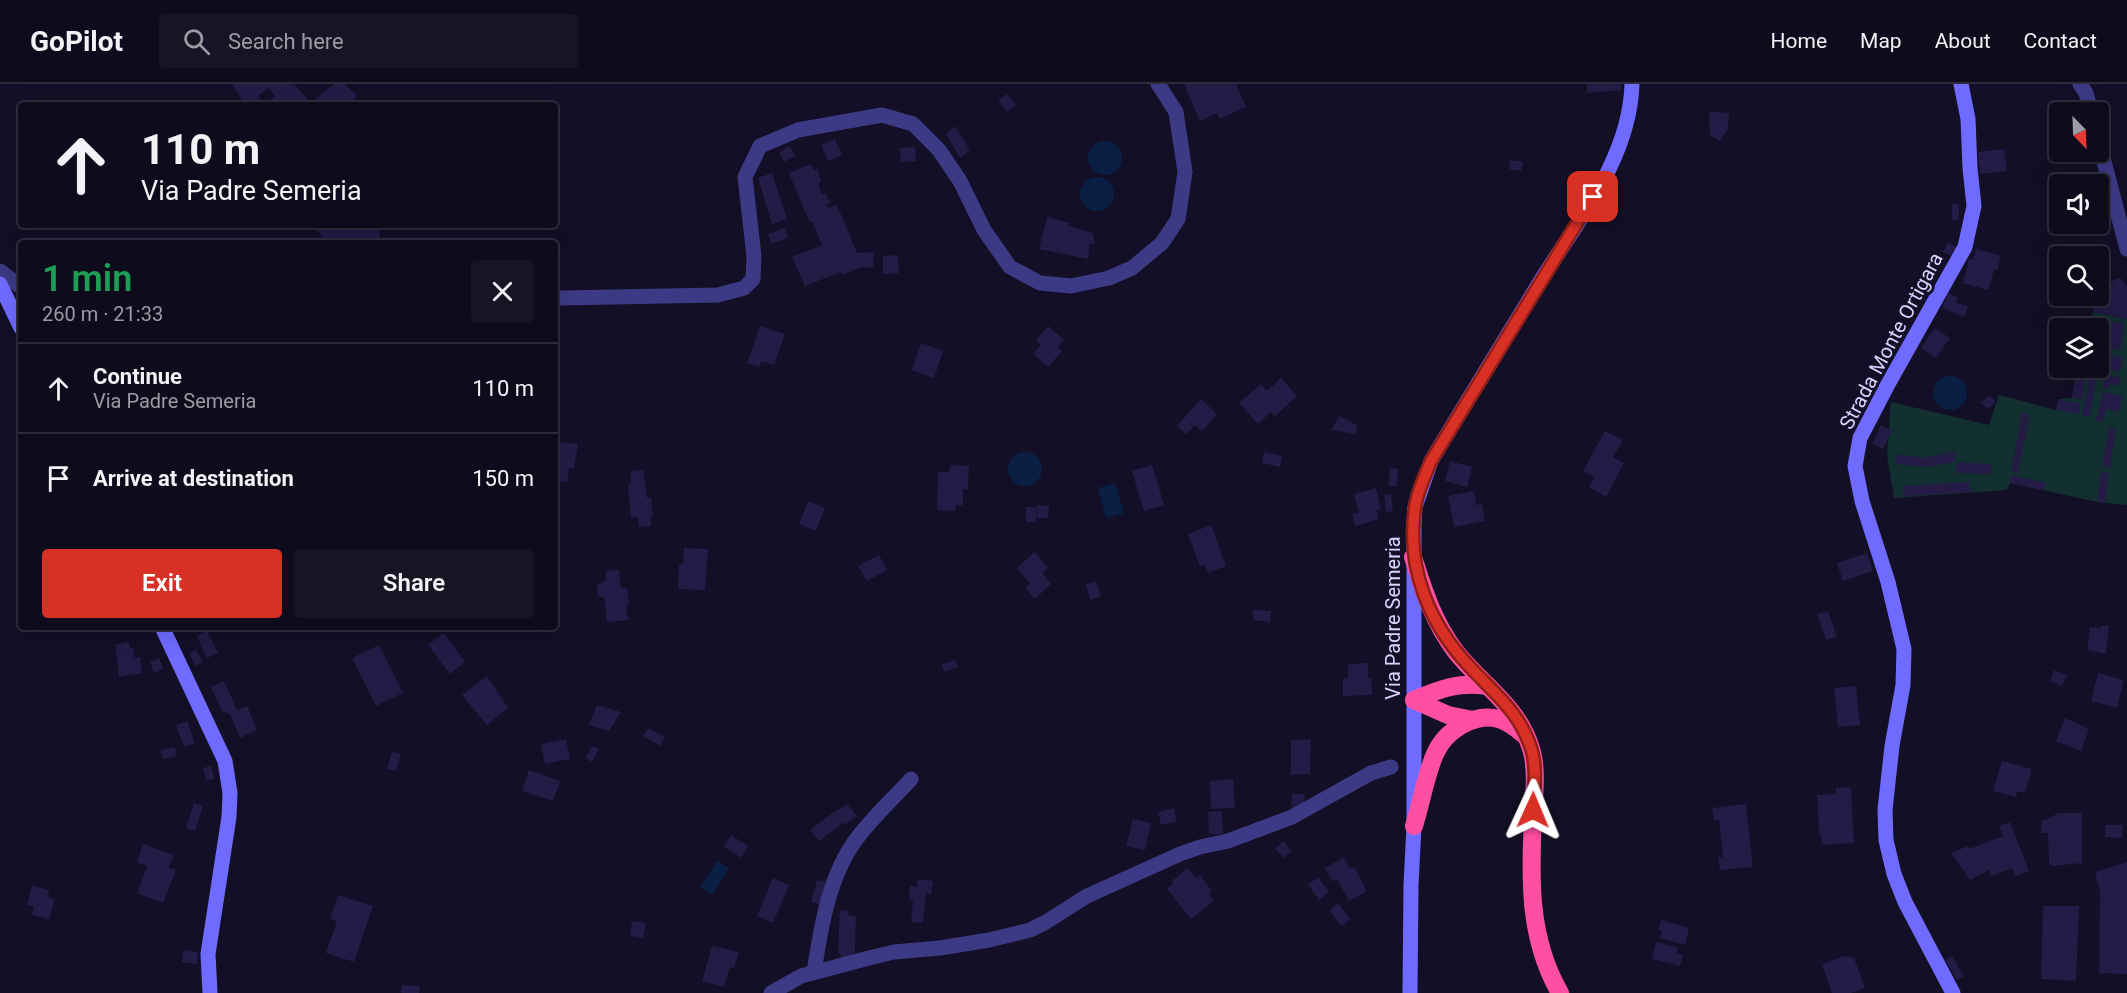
<!DOCTYPE html>
<html lang="en">
<head>
<meta charset="utf-8">
<style>
	:root { --surface:#0e0b1c; --page:#171425; --text:#f1f3f6; --muted:#9b9ba3; --line:#2e2b3b; --accent:#d93025 }
	body { margin:0; font-family:Roboto,sans-serif; background:var(--page); color:var(--text); height:100vh; display:flex; flex-direction:column; font-size:22px; white-space:nowrap }
	* { box-sizing:border-box; margin:0 }
	p { font-size:20px; color:var(--muted) }
	.icon { flex:none; width:33px; height:33px; fill:none; stroke:currentColor; stroke-width:2; stroke-linecap:round; stroke-linejoin:round }
	.map { position:relative; flex:1; overflow:hidden }
	.sheet { position:absolute; left:18px; top:156px; width:540px; height:390px; display:flex; flex-direction:column; background:var(--surface); border-radius:6px; box-shadow:0 6px 24px #0002,0 0 0 2px var(--line) }
	.sheet>* { flex:none }
	.top-card { position:absolute; left:18px; top:18px; width:540px; height:126px; border-radius:6px; box-shadow:0 6px 24px #0002,0 0 0 2px var(--line); background:#0e0b1c; color:var(--text); overflow:hidden }
	.needle { width:39px; rotate:157deg }
	.controls { position:absolute; left:2049px; top:18px; display:grid; gap:12px }
	.controls a { display:grid; place-items:center; width:60px; height:60px; border-radius:6px; background:var(--surface); box-shadow:0 6px 24px #0002,0 0 0 2px var(--line); font-size:30px }
	.pin { position:absolute; display:grid; place-items:center; width:51px; height:51px; color:#fff; margin:-26px; border-radius:12px; box-shadow:0 3px 9px #0006 }
	.me { position:absolute; width:66px; margin:-33px; rotate:1deg; stroke-linejoin:round; filter:drop-shadow(0 0 4px #0008) }
	.turn { display:flex; align-items:center; gap:21px; height:126px; padding:0 24px; font-size:27px }
	.turn .icon { width:78px; height:78px; stroke-width:2.5 }
	.turn b { display:block; font-size:42px; line-height:51px }
	.round { display:grid; place-items:center; flex:none; width:63px; height:63px; border-radius:6px; background:var(--page) }
	.overview { display:flex; align-items:center; justify-content:space-between; height:102px; padding:0 24px }
	h1 { font-size:36px; font-weight:600; line-height:45px; color:#1e9e55 }
	.cta { display:flex; gap:12px; margin-top:auto; padding:12px 24px }
	.cta a { flex:1; height:69px; border-radius:6px; background:var(--accent); color:#fff; font-size:24px; font-weight:600; line-height:69px; text-align:center }
	.cta a+a { background:var(--page); color:var(--text) }
	ul { padding:0; list-style:none }
	li { display:flex; align-items:center; gap:18px; height:90px; padding:0 24px; border-top:2px solid var(--line) }
	li div { flex:1 }
	li b { display:block; font-size:22px }
	li em { font-style:normal }
	header { display:flex; align-items:center; gap:36px; box-sizing:border-box; height:84px; padding:0 30px; background:var(--surface); border-bottom:2px solid var(--line) }
	header strong { font-size:28px }
	nav { display:flex; gap:33px; margin-inline-start:auto; font-size:21px }
	.search { width:420px; height:54px; background:var(--page); display:flex; align-items:center; gap:15px; box-sizing:border-box; padding:0 21px; border-radius:6px; color:var(--muted); font-size:22px }
	.map>svg:first-child { display:block }
	.green { fill:#12302f }
	.water { fill:#0a1f44 }
	.building { fill:#241b47; fill-rule:evenodd }
	.lines { fill:none; stroke-linecap:round; stroke-linejoin:round }
	.minor { stroke:#3d3a85; stroke-width:15 }
	.tertiary { stroke:#3d3a85; stroke-width:15 }
	.secondary { stroke:#6f6bff; stroke-width:15 }
	.motorway { stroke:#ff4fa3; stroke-width:18 }
	.route-casing { stroke:#8d1f18; stroke-width:15 }
	.route { stroke:#d93025; stroke-width:10 }
	.labels { text-anchor:middle; stroke-width:6; stroke-linejoin:round; paint-order:stroke }
	.street-label { font-size:20px; fill:#d9d4ff; stroke:#130f26 }
</style>
</head>
<body>
<header>
<strong>GoPilot</strong>
<div class="search"><svg class="icon" aria-label="search" viewBox="0 0 24 24"><circle cx="10" cy="10" r="6"/><path d="M15 15l6 6"/></svg>Search here</div>
<nav><a>Home</a><a>Map</a><a>About</a><a>Contact</a></nav>
</header>
<div class="map">
<svg width="2127" height="909" viewBox="0 0 2127 909">
	<rect width="100%" height="100%" fill="#130f26"/>
	<path class="green" d="M2093,228L2127,235V421L2097,418L2010,399L2007,406L1894,414L1887,371L1891,318L1989,341L1999,311L2056,326L2058,315L2072,314L2077,284H2098V244H2087Z"/>
	<g class="water">
		<circle cx="1105" cy="74" r="17"/>
		<circle cx="1097" cy="110" r="17"/>
		<circle cx="1950" cy="309" r="17"/>
		<circle cx="1025" cy="385" r="17"/>
		<path d="M1115,399L1124,429L1106,434L1098,404Z"/>
		<path d="M717,777L729,784L712,811L700,803Z"/>
	</g>
	<g class="building">
		<path d="M232,0H294L311,19L334,0H345L357,12L348,21H245ZM268,4L275,12L265,20L258,12Z"/>
		<path d="M1184,0H1236L1246,23L1220,35L1217,29L1200,37Z"/>
		<path d="M1587,0H1621V6L1587,9Z"/>
		<path d="M1007,10L1016,21L1007,28L998,17Z"/>
		<path d="M1709,27L1729,29L1728,45L1720,57L1710,51Z"/>
		<path d="M955,42L970,66L960,74L946,50Z"/>
		<path d="M835,55L842,71L828,77L821,61Z"/>
		<path d="M790,62L795,72L784,78L779,68Z"/>
		<path d="M915,63L916,77L901,78L900,64Z"/>
		<path d="M2004,65L2007,87L1980,90L1978,68Z"/>
		<path d="M1510,76L1523,78L1521,87L1509,85Z"/>
		<path d="M811,80L814,87L817,85L821,97L818,99L822,111L826,109L830,119L826,120L828,124L837,121L857,169L874,168L873,184L861,183L843,191L841,188L805,202L792,173L822,161L812,137L810,138L802,121L789,89Z"/>
		<path d="M772,89L787,135L772,140L758,94Z"/>
		<rect x="1952" y="120" width="7" height="16"/>
		<path d="M1047,133L1070,139L1068,142L1093,149L1095,160L1090,159L1088,175L1039,165Z"/>
		<path d="M314,141H342V146L379,145L380,156L323,155Z"/>
		<path d="M785,144L788,154L771,160L768,150Z"/>
		<path d="M1948,158L1956,163L1951,172L1943,168Z"/>
		<path d="M1976,165L2001,172L1997,186H1994L1988,206L1963,199L1969,175L1973,176Z"/>
		<path d="M898,171L899,189L883,190V172Z"/>
		<path d="M2117,194L2122,195L2127,202V235L2093,228L2097,212H2098L2099,202L2109,204L2113,196Z"/>
		<path d="M1948,209L1958,213L1956,218L1968,223L1964,233L1942,224Z"/>
		<path d="M2099,234L2105,235L2100,272L2097,244Z"/>
		<path d="M2113,237L2124,239L2121,266L2108,264Z"/>
		<path d="M760,242L785,250L774,281L761,277L759,283L747,279Z"/>
		<path d="M1048,242L1064,256L1058,263L1062,267L1048,283L1033,270L1041,261L1036,256Z"/>
		<path d="M1935,244L1950,254L1936,274L1921,264Z"/>
		<path d="M921,259L943,267L934,294L912,286Z"/>
		<path d="M2109,270L2123,274L2120,288L2106,284Z"/>
		<path d="M2077,284H2087L2082,315L2072,314Z"/>
		<path d="M2091,284H2098L2090,333L2082,331Z"/>
		<path d="M2105,291L2121,294L2120,302L2110,300L2108,306L2102,305Z"/>
		<path d="M1281,294L1297,312L1275,332L1271,328L1258,340L1239,319L1261,300L1267,307Z"/>
		<path d="M2103,308L2123,312L2119,328L2106,325L2103,338L2096,337Z"/>
		<path d="M1989,311L1996,317L1989,325L1981,319Z"/>
		<path d="M1201,315L1217,330L1202,347L1195,341L1186,350L1177,342Z"/>
		<path d="M2058,315L2081,320L2079,330L2056,326Z"/>
		<path d="M2022,329L2030,331L2018,389L2011,387Z"/>
		<path d="M1339,332L1357,341L1356,350L1331,346Z"/>
		<path d="M1881,341L1892,347L1883,365L1872,360Z"/>
		<path d="M2109,344L2116,345L2110,384L2102,382Z"/>
		<path d="M1605,347L1623,356L1613,373L1624,379L1606,413L1589,403L1594,393L1583,387Z"/>
		<path d="M555,357L578,360L574,385L569,384L567,398L555,397Z"/>
		<path d="M1955,367L1954,378L1927,383L1896,380V370L1925,374Z"/>
		<path d="M1264,368L1282,372L1280,383L1262,379Z"/>
		<path d="M1450,377L1472,383L1467,403L1445,397Z"/>
		<path d="M1956,378L1991,380V390L1956,389Z"/>
		<path d="M951,381L969,382L968,405H963V421H956L955,427L937,426L938,388H949Z"/>
		<path d="M1152,381L1164,421L1144,427L1132,387Z"/>
		<path d="M1390,384L1398,385L1397,402H1389Z"/>
		<path d="M643,386L647,414L651,413L653,433H650L651,442L639,443L638,433L631,434L628,401L631,400L630,387Z"/>
		<path d="M2101,389H2109L2105,419L2097,418Z"/>
		<path d="M2011,391L2046,399L2044,406L2010,399Z"/>
		<path d="M1969,398L1970,408L1903,412V402Z"/>
		<path d="M1376,404L1381,425L1376,426L1379,435L1355,442L1352,430L1359,429L1354,410Z"/>
		<path d="M1474,407L1476,421L1482,420L1485,437L1454,443L1448,412Z"/>
		<path d="M1384,410H1391L1393,427L1386,428Z"/>
		<path d="M808,417L825,424L816,447L799,440Z"/>
		<path d="M1037,421L1049,422L1048,434H1037Z"/>
		<rect x="1026" y="423" width="10" height="15"/>
		<path d="M1211,441L1226,482L1208,489L1205,481L1200,482L1188,450Z"/>
		<path d="M684,464L708,465L705,506L678,505L679,480H683Z"/>
		<path d="M1035,468L1048,484L1042,489L1051,500L1035,515L1025,504L1030,500L1017,484Z"/>
		<path d="M1867,469L1873,487L1843,497L1837,479Z"/>
		<path d="M879,471L887,486L867,497L858,482Z"/>
		<path d="M619,486L621,504H627L629,521H626L628,536L607,538L604,513H598L597,500L606,497V487Z"/>
		<path d="M1096,497L1101,512L1090,516L1086,500Z"/>
		<path d="M1253,526L1271,527L1270,538L1253,536Z"/>
		<path d="M1828,527L1837,553L1826,556L1817,530Z"/>
		<path d="M2101,542H2109L2106,570L2087,566L2090,543L2101,544Z"/>
		<path d="M207,547L218,569L207,574L197,552Z"/>
		<path d="M444,549L465,578L450,590L428,561Z"/>
		<path d="M129,558L130,564H133L135,574L140,573L142,589L119,593L115,561Z"/>
		<path d="M379,561L403,609L376,622L352,574Z"/>
		<path d="M196,566L203,578L196,582L189,570Z"/>
		<path d="M159,574L163,585L154,589L150,578Z"/>
		<path d="M955,576L958,583L944,588L942,580Z"/>
		<path d="M1368,579V594H1371L1372,611L1343,612V594H1348V580Z"/>
		<path d="M2054,586L2067,591L2062,602L2050,597Z"/>
		<path d="M2098,589L2124,596L2117,624L2091,617Z"/>
		<path d="M487,592L508,624L487,641L462,611Z"/>
		<path d="M224,597L237,626L247,622L257,646L240,654L230,630L222,627L211,603Z"/>
		<path d="M1856,602L1860,641L1838,643L1834,604Z"/>
		<path d="M597,621L621,628L609,647L589,641Z"/>
		<path d="M2065,634L2089,645L2081,667L2056,657Z"/>
		<path d="M187,637L195,659L184,663L176,641Z"/>
		<path d="M648,644L665,653L660,662L643,652Z"/>
		<path d="M566,655L570,675L545,680L541,660Z"/>
		<path d="M1311,655L1310,690L1291,691V656Z"/>
		<path d="M592,662L599,665L592,678L585,674Z"/>
		<path d="M175,663L177,672L163,675L160,666Z"/>
		<path d="M392,668L401,670L396,687L387,685Z"/>
		<path d="M2002,677L2032,685L2025,709L2017,707L2016,713L1993,707Z"/>
		<path d="M211,682L214,695L206,696L203,684Z"/>
		<path d="M529,686L560,697L553,717L522,707Z"/>
		<path d="M1233,695L1235,724L1211,725L1210,697Z"/>
		<path d="M1851,703L1854,759L1822,761L1821,750L1819,749L1817,711L1836,710V704Z"/>
		<path d="M1292,710H1305L1304,720L1291,726Z"/>
		<path d="M194,719L203,722L195,747L186,744Z"/>
		<path d="M847,720L857,732L844,741L843,739L819,757L810,746L838,725L839,726Z"/>
		<path d="M1746,720L1753,783L1720,786L1718,773H1723L1719,736H1714L1712,724Z"/>
		<path d="M1174,724L1177,738L1161,741L1158,728Z"/>
		<path d="M1222,727L1223,750H1209L1208,728Z"/>
		<path d="M2058,729H2082V779L2053,782L2049,780L2048,749H2041L2042,736H2046Z"/>
		<path d="M1133,735L1151,739L1145,766L1126,762Z"/>
		<path d="M2010,738L2029,787L2015,792L2012,784L1991,792L1989,786L1970,796L1951,769L1968,762L1969,765L2003,752L1999,742Z"/>
		<path d="M2105,741H2123L2122,754L2105,753Z"/>
		<path d="M731,751L748,762L741,774L724,763Z"/>
		<path d="M1284,757L1292,767L1283,774L1275,764Z"/>
		<path d="M143,760L174,771L169,783L176,786L163,819L137,809L147,782L137,778Z"/>
		<path d="M1344,773L1350,785L1354,783L1367,807L1349,817L1337,795L1333,798L1325,784Z"/>
		<path d="M2127,778V890L2099,889L2100,808L2095,788Z"/>
		<path d="M1188,784L1196,794L1200,791L1212,807L1209,810L1214,817L1191,835L1167,805L1173,799L1172,797Z"/>
		<path d="M1318,793L1329,808L1319,816L1308,801Z"/>
		<path d="M773,794L789,801L773,839L757,832Z"/>
		<path d="M918,795L933,797L931,810L926,809L923,839L911,838L913,816L909,815L910,802L917,803Z"/>
		<path d="M817,796L830,799L824,822L811,818Z"/>
		<path d="M32,801L49,806L48,813L55,815L49,835L32,831L34,823L27,821Z"/>
		<path d="M338,811L373,822L354,878L326,869L337,837L330,835Z"/>
		<path d="M1338,819L1350,835L1342,842L1329,826Z"/>
		<path d="M2043,822H2079L2076,897L2041,895Z"/>
		<path d="M840,826L849,827L848,831L856,832L855,869L853,873L843,874L838,868Z"/>
		<path d="M1661,836L1689,844L1685,861L1660,854L1662,847L1658,846Z"/>
		<path d="M632,837L646,839L643,854L630,852Z"/>
		<path d="M1656,858L1678,864L1676,869L1683,871L1680,882L1652,875Z"/>
		<path d="M712,862L739,868L734,884L730,883L724,903L702,897Z"/>
		<path d="M183,866L198,868L197,880L182,878Z"/>
		<path d="M1845,872L1854,874L1865,904L1851,909H1832L1822,880Z"/>
		<path d="M1952,872L1964,892L1957,896L1945,876Z"/>
		<path d="M402,901L420,902L419,909H401Z"/>
	</g>
	<g class="lines">
		<g class="minor">
			<path d="M0,187L21,203"/>
			<path d="M555,216L561,214L718,211L744,204L753,195L754,172L745,93L760,62L798,46L882,31L913,40L939,66L960,97L984,146L1010,183L1040,199L1071,202L1109,194L1132,184L1162,159L1178,135L1185,88L1176,28L1158,0"/>
			<path d="M814,888C821,843 829,790 858,753C874,732 894,714 911,695"/>
			<path d="M771,909L801,892L869,874L894,868L940,864L989,856L1030,846L1046,838L1087,812L1180,770L1200,763L1228,757L1292,733L1371,689L1391,683"/>
		</g>
		<g class="tertiary">
			<path d="M2080,0L2086,9L2091,28"/>
			<path d="M2098,55L2127,165"/>
		</g>
		<g class="secondary">
			<path d="M0,200L21,244"/>
			<path d="M162,543L225,677L230,709L229,733L208,870L210,909"/>
			<path d="M1410,909L1411,801L1414,742V441L1415,423L1431,377C1468,315 1506,254 1543,193C1580,134 1630,72 1632,0"/>
			<path d="M1953,909L1905,818L1894,790L1886,756L1885,726L1892,662L1903,601L1904,565L1888,498L1862,417L1855,382L1860,354L1887,302L1965,163L1974,122L1970,84L1968,35L1961,0"/>
		</g>
		<g class="motorway">
			<path d="M1413,473C1424,508 1434,539 1456,568C1483,602 1520,623 1532,668C1537,688 1534,712 1533,732C1530,793 1528,854 1560,909"/>
			<path d="M1414,616C1442,604 1458,598 1488,602"/>
			<path d="M1414,616L1448,631L1473,636"/>
			<path d="M1414,742C1421,720 1426,690 1435,670C1445,647 1474,628 1499,635C1508,638 1516,644 1523,650"/>
		</g>
	</g>
	<g class="lines">
		<defs>
			<path id="route" d="M1533,726C1534,708 1537,685 1532,667C1520,628 1496,611 1470,583C1429,540 1406,484 1415,424C1417,408 1425,392 1431,377L1593,113"/>
		</defs>
		<use href="#route" class="route-casing"/>
		<use href="#route" class="route"/>
	</g>
	<g class="labels">
		<g class="street-label">
			<text transform="translate(1891 257) rotate(-62)" y="7">Strada Monte Ortigara</text>
			<text transform="translate(1393 534) rotate(-90)" y="7">Via Padre Semeria</text>
		</g>
	</g>
</svg>
<div class="controls">
<a><svg class="needle" viewBox="-14 -14 28 28"><path d="M0-13l5 13h-10z" fill="#e53935"/><path d="M0 13l5-13h-10z" fill="#9b9ba3"/></svg></a>
<a><svg class="icon" aria-label="sound" viewBox="0 0 24 24"><path d="M4 9h4l5-4v14l-5-4H4zM17 9q2 3 0 6"/></svg></a>
<a><svg class="icon" aria-label="search" viewBox="0 0 24 24"><circle cx="10" cy="10" r="6"/><path d="M15 15l6 6"/></svg></a>
<a><svg class="icon" aria-label="layers" viewBox="0 0 24 24"><path d="M12 4l9 5-9 5-9-5zM3 14l9 5 9-5"/></svg></a>
</div>
<div class="pin" style="left:1593px;top:113px;background:#d93025"><svg class="icon" aria-label="arrive" viewBox="0 0 24 24"><path d="M6 21V4h12l-3 4 3 4H6"/></svg></div>
<svg class="me" style="left:1533px;top:726px" viewBox="-20 -20 40 40"><path d="M0-17L14 15 0 8-14 15z" fill="#d93025" stroke="#fff" stroke-width="4"/></svg>
<div class="top-card">
<div class="turn"><svg class="icon" aria-label="ahead" viewBox="0 0 24 24"><path d="M12 20V5M6 11l6-6 6 6"/></svg><div><b>110 m</b>Via Padre Semeria</div></div>
</div>
<section class="sheet">
<div class="overview"><div><h1>1 min</h1><p>260 m · 21:33</p></div><a class="round"><svg class="icon" aria-label="close" viewBox="0 0 24 24"><path d="M6 6l12 12M18 6L6 18"/></svg></a></div>
<ul>
<li><svg class="icon" aria-label="ahead" viewBox="0 0 24 24"><path d="M12 20V5M6 11l6-6 6 6"/></svg><div><b>Continue</b><p>Via Padre Semeria</p></div><em>110 m</em></li>
<li><svg class="icon" aria-label="arrive" viewBox="0 0 24 24"><path d="M6 21V4h12l-3 4 3 4H6"/></svg><div><b>Arrive at destination</b></div><em>150 m</em></li>
</ul>
<div class="cta"><a>Exit</a><a>Share</a></div>
</section>
</div>
</body>
</html>
